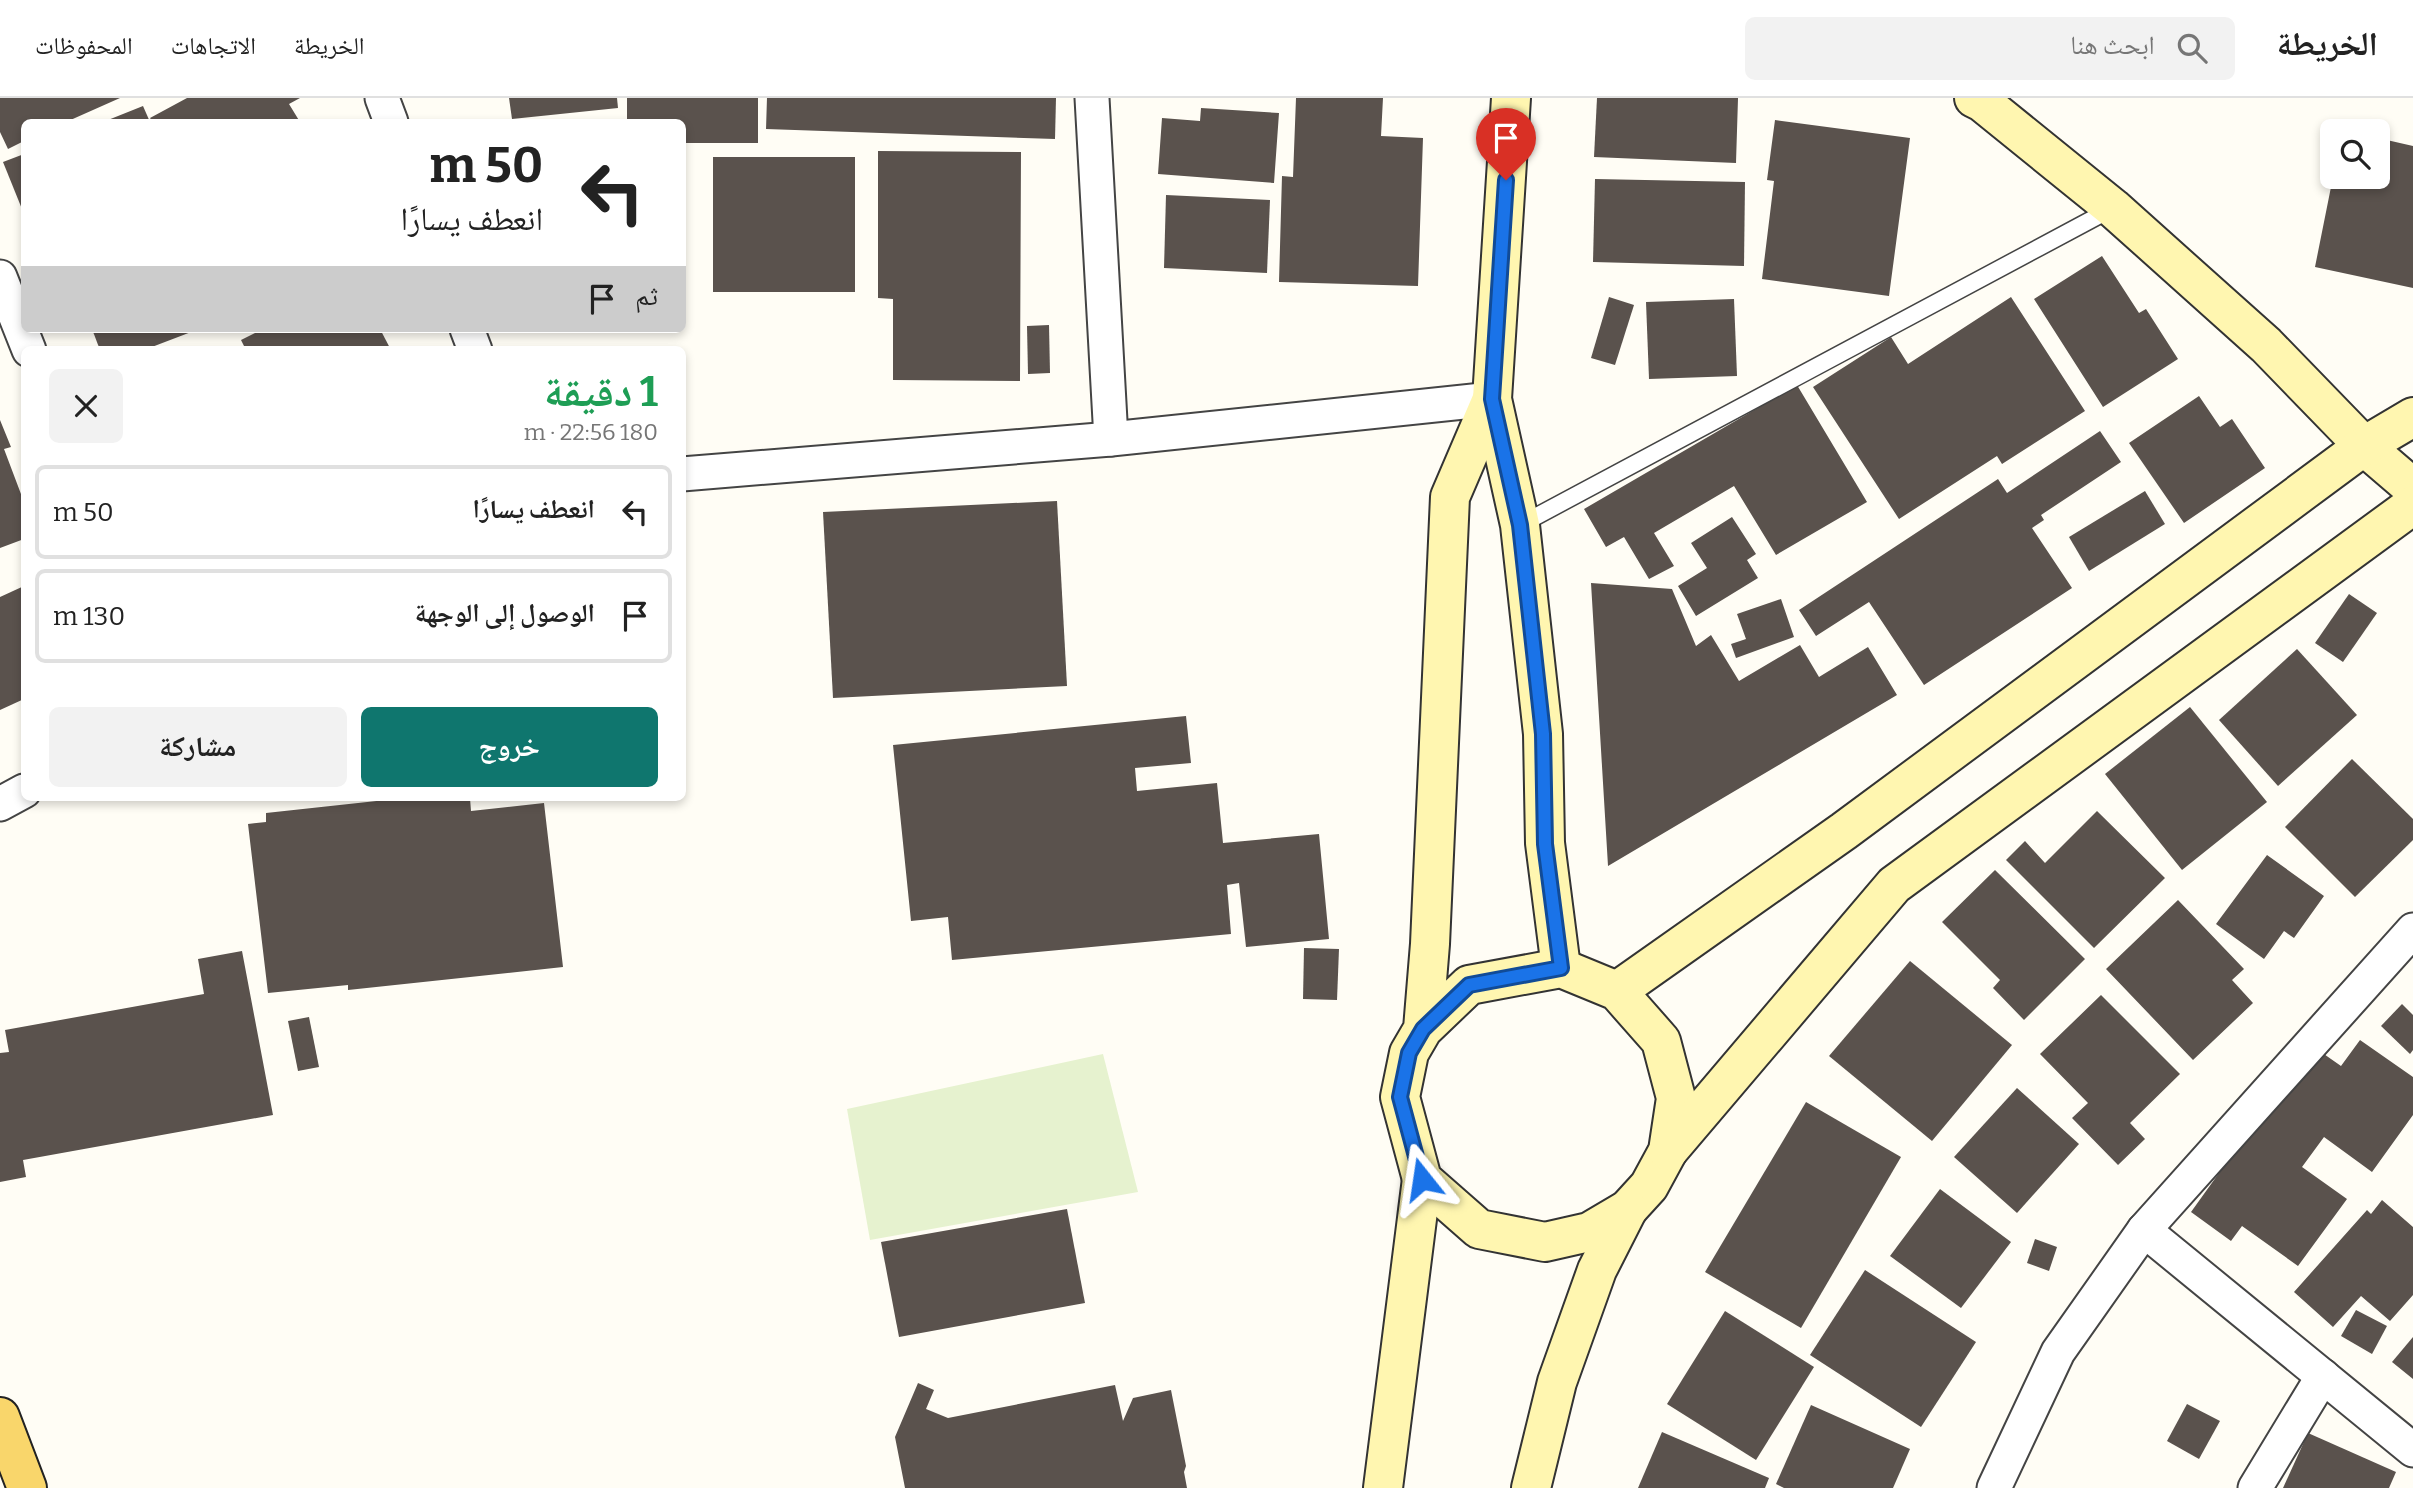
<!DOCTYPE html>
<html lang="ar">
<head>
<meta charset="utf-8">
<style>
	:root { --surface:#fff; --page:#f2f2f2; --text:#222; --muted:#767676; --line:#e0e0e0; --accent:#0f766e }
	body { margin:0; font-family:Bitter,"Noto Naskh Arabic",serif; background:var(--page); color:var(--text); direction:rtl; height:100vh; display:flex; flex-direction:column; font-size:26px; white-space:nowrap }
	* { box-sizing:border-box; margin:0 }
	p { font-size:23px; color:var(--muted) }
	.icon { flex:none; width:38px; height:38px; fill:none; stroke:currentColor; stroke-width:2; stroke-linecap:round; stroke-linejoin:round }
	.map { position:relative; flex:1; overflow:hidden; direction:ltr }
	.sheet { position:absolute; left:21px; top:248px; width:665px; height:455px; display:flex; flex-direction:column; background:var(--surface); border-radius:10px; box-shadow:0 4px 10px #0003; direction:rtl }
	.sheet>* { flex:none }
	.banner { position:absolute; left:21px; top:21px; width:665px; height:214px; border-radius:10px; box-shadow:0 4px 10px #0003; direction:rtl; background:#fff; color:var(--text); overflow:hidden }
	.fabs { position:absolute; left:2320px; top:21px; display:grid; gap:14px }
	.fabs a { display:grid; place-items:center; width:70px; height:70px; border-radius:10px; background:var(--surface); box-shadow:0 4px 10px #0003; font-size:35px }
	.pin { position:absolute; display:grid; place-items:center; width:60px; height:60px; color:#fff; margin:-72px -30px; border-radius:50% 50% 50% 0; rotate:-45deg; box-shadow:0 0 7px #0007 }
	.pin .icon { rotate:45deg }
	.me { position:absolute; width:77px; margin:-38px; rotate:345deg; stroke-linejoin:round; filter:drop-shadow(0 0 5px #0008) }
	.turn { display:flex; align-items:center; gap:24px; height:147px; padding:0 28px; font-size:32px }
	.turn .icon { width:91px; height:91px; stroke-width:2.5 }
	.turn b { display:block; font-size:49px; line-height:60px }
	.then { display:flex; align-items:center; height:66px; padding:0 28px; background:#0003; gap:14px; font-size:26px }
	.round { display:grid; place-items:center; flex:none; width:74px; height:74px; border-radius:10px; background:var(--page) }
	.headline { display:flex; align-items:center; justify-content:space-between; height:119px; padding:0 28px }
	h1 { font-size:42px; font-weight:700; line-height:52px; color:#1e9e55 }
	.action { display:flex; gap:14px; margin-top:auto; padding:14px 28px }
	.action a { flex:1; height:80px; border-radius:10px; background:var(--accent); color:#fff; font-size:28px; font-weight:700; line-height:80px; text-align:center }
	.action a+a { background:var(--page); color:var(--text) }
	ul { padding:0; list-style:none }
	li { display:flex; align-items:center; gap:21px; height:94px; margin:0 14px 10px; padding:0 14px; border:4px solid var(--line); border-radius:10px }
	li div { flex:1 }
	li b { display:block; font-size:26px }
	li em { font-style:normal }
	header { display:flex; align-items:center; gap:42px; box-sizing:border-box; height:98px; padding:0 35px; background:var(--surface); border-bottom:2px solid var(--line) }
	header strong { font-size:33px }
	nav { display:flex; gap:38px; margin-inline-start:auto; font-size:24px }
	.search { width:490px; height:63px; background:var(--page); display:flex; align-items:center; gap:18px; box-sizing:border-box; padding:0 24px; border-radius:10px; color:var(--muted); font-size:26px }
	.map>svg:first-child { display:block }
	.pitch { fill:#e6f2cf }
	.building { fill:#5a524d }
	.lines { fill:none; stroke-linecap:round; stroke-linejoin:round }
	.service-casing { stroke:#444; stroke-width:19 }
	.minor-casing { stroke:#444; stroke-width:37 }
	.secondary-casing { stroke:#333; stroke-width:42 }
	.primary-casing { stroke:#222; stroke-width:42 }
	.service { stroke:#fff; stroke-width:16 }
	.minor { stroke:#fff; stroke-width:33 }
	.secondary { stroke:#fff6b0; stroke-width:38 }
	.primary { stroke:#f9d66b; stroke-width:38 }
	.route-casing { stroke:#114b97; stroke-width:18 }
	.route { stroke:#1a73e8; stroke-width:12 }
</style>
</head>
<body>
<header>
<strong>الخريطة</strong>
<div class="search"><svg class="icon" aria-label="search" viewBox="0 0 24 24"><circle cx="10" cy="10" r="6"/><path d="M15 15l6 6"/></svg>ابحث هنا</div>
<nav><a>الخريطة</a><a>الاتجاهات</a><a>المحفوظات</a></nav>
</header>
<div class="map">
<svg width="2413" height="1390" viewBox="0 0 2413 1390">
	<rect width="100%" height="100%" fill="#fffdf5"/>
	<path class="pitch" d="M1103,956L1138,1094L870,1142L847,1011Z"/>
	<g class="building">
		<path d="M0,0H120L66,24H24V43L8,51L0,34Z"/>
		<path d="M187,0H300L289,6L300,24H153L150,20Z"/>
		<path d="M509,0H617L618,10L512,21Z"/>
		<path d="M627,0H758V45H682V24H627Z"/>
		<path d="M767,0H1056L1055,41L766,31Z"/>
		<path d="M1296,0H1383L1381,38L1423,40L1418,188L1279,184L1282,78L1293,79Z"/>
		<path d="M1597,0H1738L1736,65L1594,59Z"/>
		<path d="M143,8L150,24H103Z"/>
		<path d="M1201,10L1279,15L1274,85L1158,76L1162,20L1200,23Z"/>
		<path d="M1775,22L1910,40L1889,198L1762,181L1774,83L1767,82Z"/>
		<path d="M2378,40L2413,48V190L2315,169L2333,79H2378Z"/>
		<path d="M878,53L1021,54L1020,283L893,282V201L878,200Z"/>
		<path d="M24,56V116L3,64Z"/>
		<rect x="713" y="59" width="142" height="135"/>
		<path d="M1595,81L1745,84L1744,168L1593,164Z"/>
		<path d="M1166,97L1270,102L1267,175L1164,170Z"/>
		<path d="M2102,158L2139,215L2146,211L2178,261L2103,309L2034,201Z"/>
		<path d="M1609,199L1634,207L1615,267L1591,260Z"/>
		<path d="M2011,199L2085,313L2002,366L1997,358L1899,421L1813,289L1891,239L1908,266Z"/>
		<path d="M1734,201L1737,278L1649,281L1646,204Z"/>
		<path d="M1049,227L1050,275L1028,276L1027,228Z"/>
		<path d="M92,231H199L144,252H100Z"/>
		<path d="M263,231H380L391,252H246L241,242Z"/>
		<path d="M1797,287L1867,404L1776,457L1734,388L1654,435L1674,468L1649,481L1624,439L1606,449L1584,411Z"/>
		<path d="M2199,298L2220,329L2232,321L2265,370L2184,425L2129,345Z"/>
		<path d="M0,322L11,349L4,351L24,404V441L0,450Z"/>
		<path d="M2100,333L2121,364L2041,417L2044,422L2032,430L2072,490L1924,587L1869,504L1816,538L1799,512L1998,381L2007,395Z"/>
		<path d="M2145,393L2165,426L2089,473L2069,439Z"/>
		<path d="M1057,403L1067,588L833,600L823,414Z"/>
		<path d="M1732,419L1756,456L1747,462L1758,480L1696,518L1678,488L1707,470L1691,445Z"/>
		<path d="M1591,485L1672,491L1696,548L1711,537L1739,583L1800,547L1819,579L1868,549L1897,597L1608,768Z"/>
		<path d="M24,488V601L0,612V499Z"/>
		<path d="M2349,496L2377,515L2343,564L2315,545Z"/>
		<path d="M1781,501L1794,539L1736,560L1731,546L1746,541L1737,516Z"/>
		<path d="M2297,551L2357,617L2278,688L2219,622Z"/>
		<path d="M2190,609L2267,704L2182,772L2105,676Z"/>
		<path d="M1186,618L1191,665L1135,670L1137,693L1217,685L1223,745L1319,736L1329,841L1246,849L1239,785L1227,787L1231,836L952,862L948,819L911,823L893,647Z"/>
		<path d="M2352,661L2413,721V742L2355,799L2285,729Z"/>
		<path d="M404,700H470L471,713L544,705L563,869L348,892V887L268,895L248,726L266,724V715Z"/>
		<path d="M2097,713L2165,780L2094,850L2006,762L2025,743L2045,765Z"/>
		<path d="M2267,757L2324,798L2294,840L2284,833L2264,861L2216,826Z"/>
		<path d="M1995,772L2085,861L2024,922L1993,890L2000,882L1942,824Z"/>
		<path d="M2178,802L2244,871L2232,882L2253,905L2193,962L2106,871Z"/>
		<path d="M1304,850L1339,851L1337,902L1303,901Z"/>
		<path d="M242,853L273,1017L23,1062L26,1079L0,1084V955L9,954L5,932L204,896L198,861Z"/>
		<path d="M1910,863L2012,947L1932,1043L1829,958Z"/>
		<path d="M2101,897L2180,976L2130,1025L2145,1041L2118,1067L2072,1020L2088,1005L2040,956Z"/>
		<path d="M2402,906L2413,917V952L2410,956L2381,928Z"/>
		<path d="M309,919L319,969L298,973L288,923Z"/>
		<path d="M2360,942L2413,979V1017L2372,1074L2324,1039L2302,1069L2347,1101L2298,1168L2242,1128L2231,1143L2191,1114L2311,947L2341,968Z"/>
		<path d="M2017,990L2079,1046L2017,1115L1954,1059Z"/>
		<path d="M1806,1004L1901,1059L1801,1230L1705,1174Z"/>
		<path d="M1940,1091L2011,1144L1961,1210L1890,1158Z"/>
		<path d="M2382,1102L2413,1129V1197L2390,1223L2361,1198L2333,1229L2294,1194L2367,1112L2371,1116Z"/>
		<path d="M1067,1111L1085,1205L899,1239L881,1144Z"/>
		<path d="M2035,1141L2057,1149L2049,1173L2027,1165Z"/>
		<path d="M1865,1172L1976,1244L1921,1329L1810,1257Z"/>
		<path d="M2356,1212L2387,1228L2372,1256L2341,1238Z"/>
		<path d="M1725,1213L1814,1269L1756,1362L1667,1306Z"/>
		<path d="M2413,1239V1281L2392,1264Z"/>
		<path d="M918,1285L934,1292L926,1311L948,1320L1115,1287L1123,1323L1133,1300L1171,1292L1186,1368L1184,1374L1187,1390H905L895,1339Z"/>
		<path d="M2187,1306L2220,1323L2199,1361L2167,1343Z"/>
		<path d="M1811,1307L1910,1351L1893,1390H1784L1776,1386Z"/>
		<path d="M1662,1334L1769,1380L1765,1390H1638Z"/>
		<path d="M2308,1335L2396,1374L2389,1390H2283Z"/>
	</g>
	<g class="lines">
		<defs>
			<path id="service" d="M1520,427L2113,110"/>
			<g id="minor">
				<path d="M382,0L391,24"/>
				<path d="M1092,0L1111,341"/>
				<path d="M0,179L29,252"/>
				<path d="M467,231L475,252"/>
				<path d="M682,376L1111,341L1492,301"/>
				<path d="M0,706L24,693"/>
				<path d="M2144,1132L2413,1352"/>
				<path d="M1994,1390L2058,1254L2144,1132L2413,832"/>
				<path d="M2255,1390L2323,1278"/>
			</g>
			<g id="secondary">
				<path d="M1511,0L1492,301L1520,427L1543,636L1545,745L1561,870"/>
				<path d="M1974,0L1982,4L2113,110L2266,247L2364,348L2413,390"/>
				<path d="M1617,893L1844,733L2364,348L2413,319"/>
				<path d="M1423,931L1469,887L1561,870L1617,893L1661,943L1676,1000L1668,1053L1649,1088L1628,1111L1589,1134L1545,1144L1479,1131L1422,1081L1400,999L1409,955L1423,931L1430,846L1450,399L1492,301"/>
				<path d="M1668,1053L1894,787L2413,407"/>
				<path d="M1383,1390L1422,1081"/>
				<path d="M1531,1390L1557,1284L1597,1172L1628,1111"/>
			</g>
			<path id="primary" d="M0,1319L27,1390"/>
		</defs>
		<use href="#service" class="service-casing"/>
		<use href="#minor" class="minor-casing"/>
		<use href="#secondary" class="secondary-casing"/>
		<use href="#primary" class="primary-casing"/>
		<use href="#service" class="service"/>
		<use href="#minor" class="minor"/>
		<use href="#secondary" class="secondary"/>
		<use href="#primary" class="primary"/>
	</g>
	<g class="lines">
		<defs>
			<path id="route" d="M1422,1081L1400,999L1409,955L1423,931L1469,887L1561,870L1545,746L1543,636L1520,427L1492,301L1506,82"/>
		</defs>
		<use href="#route" class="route-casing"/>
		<use href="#route" class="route"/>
	</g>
</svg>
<div class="fabs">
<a><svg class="icon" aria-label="search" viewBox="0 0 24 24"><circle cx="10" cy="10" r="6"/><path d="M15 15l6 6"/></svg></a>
</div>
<div class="pin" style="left:1506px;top:82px;background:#d93025"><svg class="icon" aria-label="arrive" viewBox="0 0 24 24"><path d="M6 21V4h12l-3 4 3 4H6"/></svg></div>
<svg class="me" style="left:1422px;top:1081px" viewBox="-20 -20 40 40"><path d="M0-17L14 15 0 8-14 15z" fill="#1a73e8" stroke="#fff" stroke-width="4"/></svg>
<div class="banner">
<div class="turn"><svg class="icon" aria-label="left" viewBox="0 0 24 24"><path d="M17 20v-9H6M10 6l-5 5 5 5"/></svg><div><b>50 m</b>انعطف يسارًا</div></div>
<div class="then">ثم<svg class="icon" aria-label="arrive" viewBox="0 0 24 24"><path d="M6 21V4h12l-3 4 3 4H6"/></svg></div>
</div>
<section class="sheet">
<div class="headline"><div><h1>1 دقيقة</h1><p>180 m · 22:56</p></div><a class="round"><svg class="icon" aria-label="close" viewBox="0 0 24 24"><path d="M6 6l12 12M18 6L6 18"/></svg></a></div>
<ul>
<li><svg class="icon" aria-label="left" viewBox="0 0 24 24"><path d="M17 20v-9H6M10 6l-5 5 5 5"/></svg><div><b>انعطف يسارًا</b></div><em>50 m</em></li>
<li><svg class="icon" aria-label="arrive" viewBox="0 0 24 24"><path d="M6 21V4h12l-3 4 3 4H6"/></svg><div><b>الوصول إلى الوجهة</b></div><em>130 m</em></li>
</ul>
<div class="action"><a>خروج</a><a>مشاركة</a></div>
</section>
</div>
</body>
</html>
